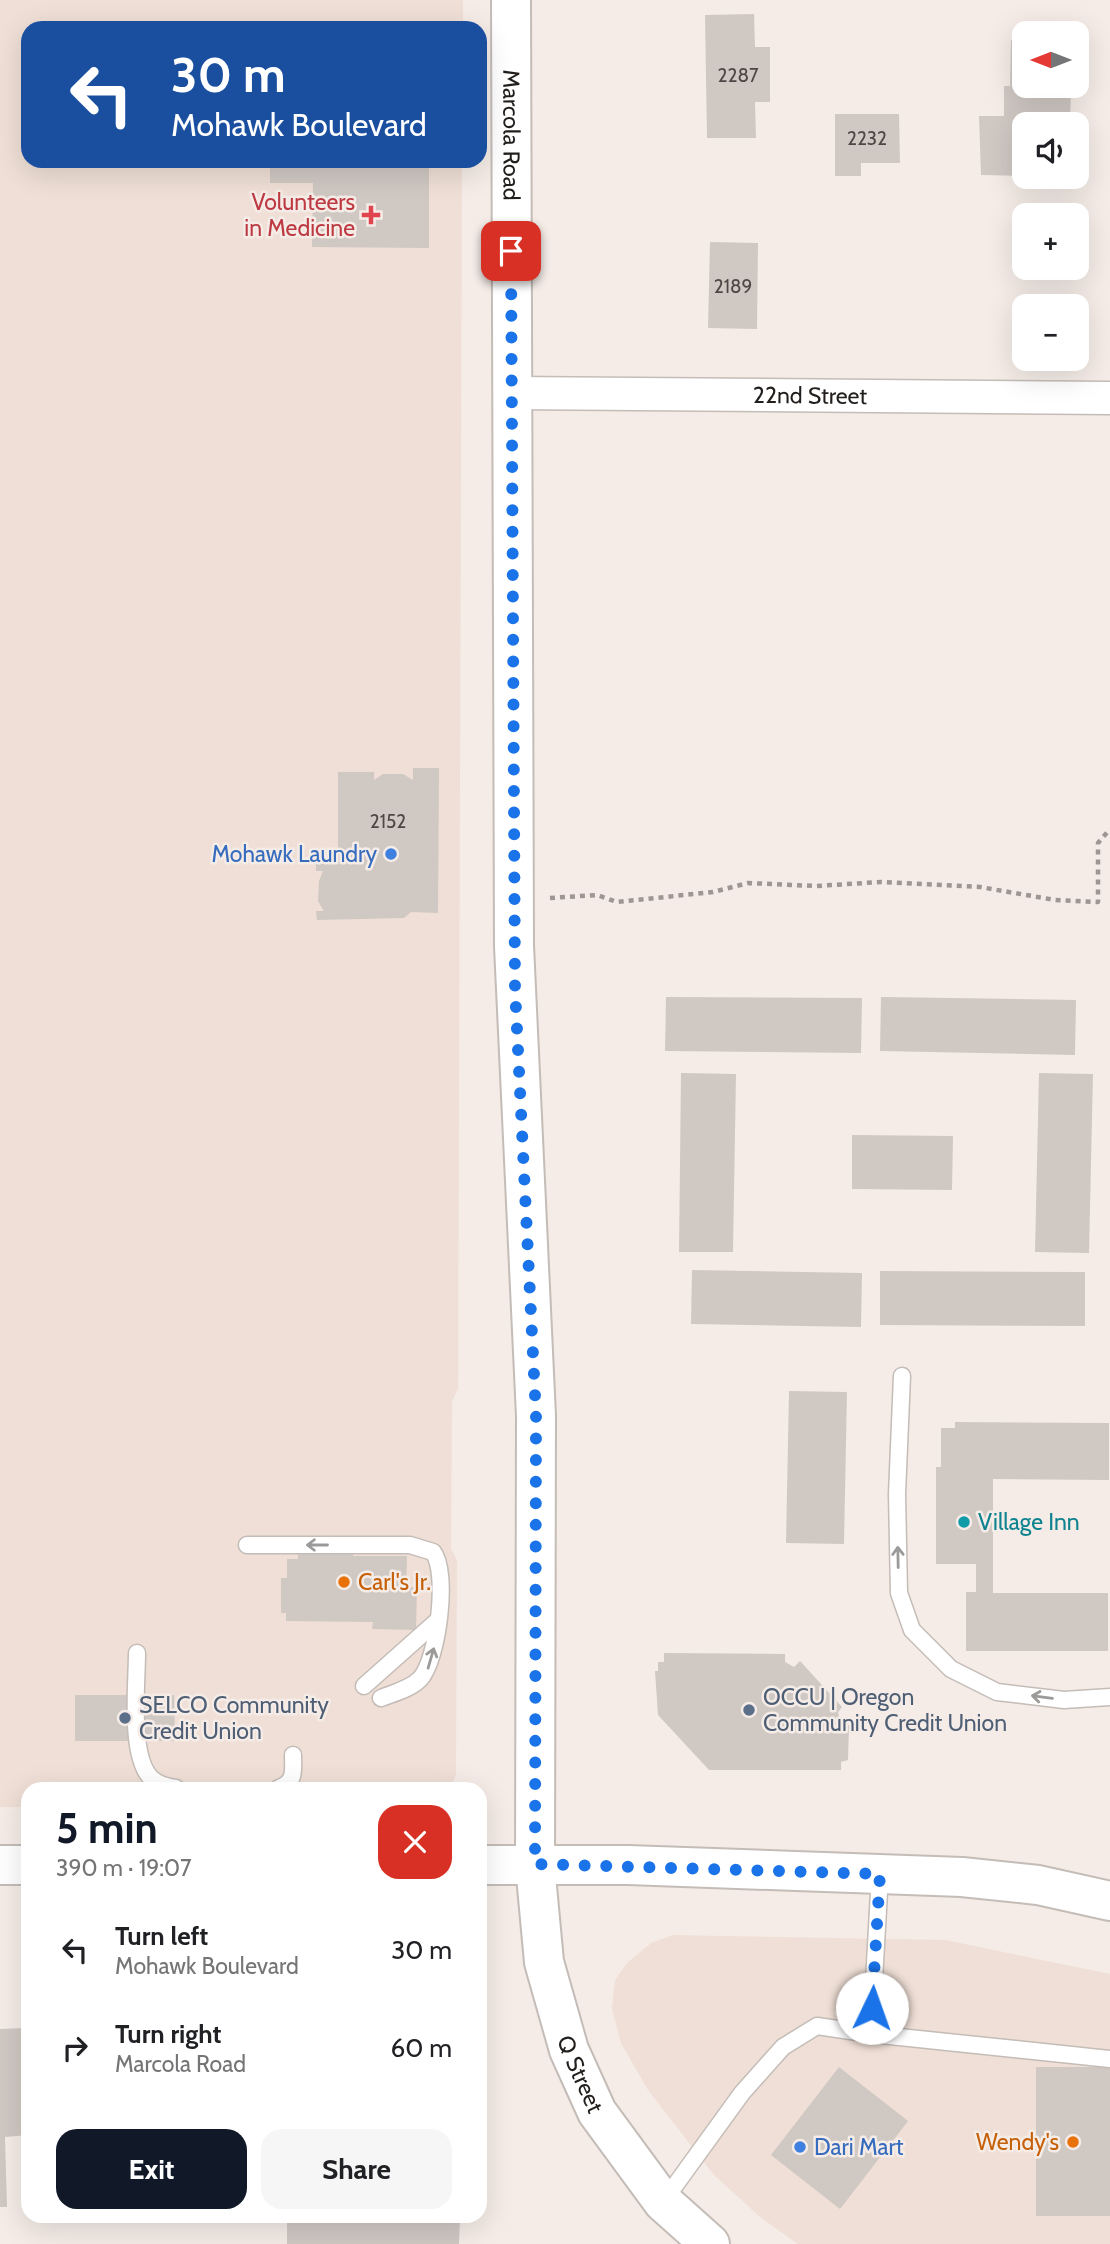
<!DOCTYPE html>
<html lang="en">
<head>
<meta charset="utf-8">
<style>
	:root { --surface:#fff; --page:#f6f6f6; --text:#202124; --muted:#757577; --accent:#111827 }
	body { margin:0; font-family:Cabin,sans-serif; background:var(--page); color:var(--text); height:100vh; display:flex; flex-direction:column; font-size:26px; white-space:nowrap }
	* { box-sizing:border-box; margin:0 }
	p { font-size:23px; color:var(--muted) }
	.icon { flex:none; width:38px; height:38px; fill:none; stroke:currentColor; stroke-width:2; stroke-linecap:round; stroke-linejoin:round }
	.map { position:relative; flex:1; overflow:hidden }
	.details { position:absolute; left:21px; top:1782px; width:466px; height:441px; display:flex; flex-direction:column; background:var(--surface); border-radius:21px; box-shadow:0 7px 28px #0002 }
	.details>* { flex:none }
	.hud { position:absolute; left:21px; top:21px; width:466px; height:147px; border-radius:21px; box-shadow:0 7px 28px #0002; background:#1a4fa0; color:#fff; overflow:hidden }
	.needle { width:46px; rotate:270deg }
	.buttons { position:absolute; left:1012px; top:21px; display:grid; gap:14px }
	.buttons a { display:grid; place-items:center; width:77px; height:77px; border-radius:14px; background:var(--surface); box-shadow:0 7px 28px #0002; font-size:35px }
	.pin { position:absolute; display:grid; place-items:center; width:60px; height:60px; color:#fff; margin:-30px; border-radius:14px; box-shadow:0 4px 10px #0006 }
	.me { position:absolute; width:77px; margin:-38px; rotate:3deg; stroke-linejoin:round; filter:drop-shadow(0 0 5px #0008) }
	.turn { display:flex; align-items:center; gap:24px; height:147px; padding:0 35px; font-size:32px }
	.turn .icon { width:91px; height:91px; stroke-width:2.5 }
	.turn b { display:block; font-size:49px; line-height:60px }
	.round { display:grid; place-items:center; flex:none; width:74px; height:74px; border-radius:21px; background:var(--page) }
	.headline { display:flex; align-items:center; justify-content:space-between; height:119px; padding:0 35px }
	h1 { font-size:42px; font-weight:700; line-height:52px; color:var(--accent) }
	.action { display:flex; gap:14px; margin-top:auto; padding:14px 35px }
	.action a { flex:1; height:80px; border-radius:21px; background:var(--accent); color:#fff; font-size:28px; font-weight:700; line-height:80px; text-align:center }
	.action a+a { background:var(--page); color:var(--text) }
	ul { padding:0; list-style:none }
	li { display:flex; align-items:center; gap:21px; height:98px; padding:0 35px }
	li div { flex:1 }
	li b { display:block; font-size:26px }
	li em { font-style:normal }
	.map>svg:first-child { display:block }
	.built { fill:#efdfd6 }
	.building { fill:#d0c8c3 }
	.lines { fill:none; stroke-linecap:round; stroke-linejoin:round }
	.lane-casing { stroke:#c4bcb7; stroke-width:19 }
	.street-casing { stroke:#c4bcb7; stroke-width:35 }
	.secondary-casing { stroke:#c4bcb7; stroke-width:42 }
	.path { stroke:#9d9692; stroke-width:4.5; stroke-dasharray:5 5; stroke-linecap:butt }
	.lane { stroke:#fff; stroke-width:16 }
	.street { stroke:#fff; stroke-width:32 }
	.secondary { stroke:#fff; stroke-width:38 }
	.oneway { stroke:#9b9a99 }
	.route { stroke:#1a73e8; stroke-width:12; stroke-dasharray:0 21.6 }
	.health-dot { fill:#e0444e; stroke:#f5ece7; stroke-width:2.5 }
	.shop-dot { fill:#3f7fe0; stroke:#f5ece7; stroke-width:2.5 }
	.culture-dot { fill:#0f9aa8; stroke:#f5ece7; stroke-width:2.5 }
	.food-dot { fill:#e8710a; stroke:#f5ece7; stroke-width:2.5 }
	.service-dot { fill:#5c6f8a; stroke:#f5ece7; stroke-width:2.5 }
	.labels { text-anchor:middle; stroke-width:5; stroke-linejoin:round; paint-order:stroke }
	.number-label { font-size:19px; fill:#4d4846 }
	.street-label { font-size:23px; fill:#211e1c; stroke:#f5ece7 }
	.health-label { font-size:23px; fill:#be3a42; stroke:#f5ece7; text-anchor:end }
	.shop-label { font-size:23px; fill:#366cbe; stroke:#f5ece7; text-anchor:end }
	.culture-label { font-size:23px; fill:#0d838f; stroke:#f5ece7; text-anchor:start }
	.food-label { font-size:23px; fill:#c56008; stroke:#f5ece7; text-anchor:start }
	.service-label { font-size:23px; fill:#4e5e75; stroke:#f5ece7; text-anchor:start }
</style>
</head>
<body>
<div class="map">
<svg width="1110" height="2244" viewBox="0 0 1110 2244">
	<rect width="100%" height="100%" fill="#f5ece7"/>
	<g class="built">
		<path d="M0,0H463V28H28V161H462L458,1388L452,1402L451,1549L457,1560L456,1775L450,1788H28V1807H0Z"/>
		<path d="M673,1935L945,1940L1110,1974V2244H798L760,2217L714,2175L648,2090L621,2043L612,2008L615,1980L627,1963L651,1943Z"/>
	</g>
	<g class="building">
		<path d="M754,14L755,47H770V102H755L756,138H707L705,15Z"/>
		<path d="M306,21L429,22V28H306Z"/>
		<path d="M1011,40H1024V86H1056V89L1071,90L1070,124H1024V176L981,175L979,116H1004V86H1010Z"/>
		<path d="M835,114H899L900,163H861V176H835Z"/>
		<path d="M270,161H429V248L312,247L313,183H270Z"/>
		<path d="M710,242L758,243L757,329L708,328Z"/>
		<path d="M413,768H439L438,913L411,912L404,918L317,920L316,911H324L318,901L319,881L323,871H316V862H338V772H374V780L383,774H403L413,780Z"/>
		<path d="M666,997L862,998L861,1053L665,1051Z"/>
		<path d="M881,997L1076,1000L1075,1055L880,1051Z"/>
		<path d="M681,1073L736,1074L733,1252H679Z"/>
		<path d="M1039,1073L1093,1074L1089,1253L1035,1252Z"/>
		<path d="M852,1135L953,1136L952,1190L852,1189Z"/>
		<path d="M692,1270L862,1273L861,1327L691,1324Z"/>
		<path d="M880,1271L1085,1272V1326L880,1325Z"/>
		<path d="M789,1391L847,1392L844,1544L786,1543Z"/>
		<path d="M955,1422L1109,1423V1480L993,1479V1593H1108V1651H966V1592H976V1564H936V1467H941V1428H955Z"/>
		<path d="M331,1537H353V1556H407L406,1587H417L416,1630L372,1629L373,1622L286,1621V1613H281V1578H287V1559H298V1554H331Z"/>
		<path d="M664,1653L785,1654V1662L794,1667L800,1661L842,1707L838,1712L841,1725H849L848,1760L841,1762V1770H709L658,1715L655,1671H658V1662H664Z"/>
		<path d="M75,1695H174L175,1741H75Z"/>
		<path d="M25,2028L28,2135L5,2137L7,2207H0V2029Z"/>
		<path d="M839,2067L908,2121L840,2209L771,2155Z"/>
		<rect x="1036" y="2067" width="74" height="149"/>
		<path d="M287,2216H460L459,2244H287Z"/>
	</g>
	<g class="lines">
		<defs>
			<g id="lane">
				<path d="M902,1376L897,1494L899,1593L912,1630L951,1669L997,1692L1064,1700L1110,1697"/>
				<path d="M247,1545H410L433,1552C449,1572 438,1660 420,1679C410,1689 394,1693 381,1698"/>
				<path d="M137,1653C137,1683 129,1756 151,1778C158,1785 167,1787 176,1788"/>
				<path d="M364,1686L436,1622"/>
				<path d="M279,1788C296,1782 293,1770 293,1755"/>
				<path d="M871,2034L1110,2059"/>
				<path d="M663,2202L742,2093L783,2047L817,2026L871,2034L880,1874"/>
			</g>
			<g id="street">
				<path id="s1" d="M511,393L1110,398"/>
			</g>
			<g id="secondary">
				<path id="s2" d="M511,0L514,946L536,1416L535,1865L544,1962L569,2050L597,2112L663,2202L710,2244"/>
				<path d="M0,1865H28"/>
				<path d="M480,1865H628L962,1877L1038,1885L1110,1901"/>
			</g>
		</defs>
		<use href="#lane" class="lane-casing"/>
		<use href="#street" class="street-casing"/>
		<use href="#secondary" class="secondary-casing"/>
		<path class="path" d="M550,898L597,895L617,902L713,892L748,883L816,886L881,882L980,887L1055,900L1098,902V843L1110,829"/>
		<use href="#lane" class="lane"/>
		<use href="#street" class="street"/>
		<use href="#secondary" class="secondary"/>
	</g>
	<defs><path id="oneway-shaft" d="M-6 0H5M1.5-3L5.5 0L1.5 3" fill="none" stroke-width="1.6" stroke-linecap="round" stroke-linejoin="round" transform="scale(1.75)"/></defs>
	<g class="oneway">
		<use href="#oneway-shaft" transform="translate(317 1545) rotate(180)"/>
		<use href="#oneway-shaft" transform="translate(898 1557) rotate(-91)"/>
		<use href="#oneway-shaft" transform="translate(431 1658) rotate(-74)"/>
		<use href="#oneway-shaft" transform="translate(1042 1697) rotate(-173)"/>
	</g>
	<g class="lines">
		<path class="route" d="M511,251L515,989L536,1416L535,1864L880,1874L872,2008"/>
	</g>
	<path class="health-dot" d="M367.5 204.5h7v7h7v7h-7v7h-7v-7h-7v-7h7z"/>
	<g class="shop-dot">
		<circle cx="391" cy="854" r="7"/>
		<circle cx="800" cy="2147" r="7"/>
	</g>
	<circle class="culture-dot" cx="964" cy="1522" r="7"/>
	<g class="food-dot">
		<circle cx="344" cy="1582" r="7"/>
		<circle cx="1073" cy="2142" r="7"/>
	</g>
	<g class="service-dot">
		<circle cx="749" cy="1710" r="7"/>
		<circle cx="125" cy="1718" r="7"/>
	</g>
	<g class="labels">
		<g class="number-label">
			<text x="738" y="82">2287</text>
			<text x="867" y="145">2232</text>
			<text x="733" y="293">2189</text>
			<text x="388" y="828">2152</text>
		</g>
		<g class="street-label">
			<text dy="8" stroke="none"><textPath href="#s2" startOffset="135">Marcola Road</textPath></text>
			<text dy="8" stroke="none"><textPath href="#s1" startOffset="299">22nd Street</textPath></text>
			<text dy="8" stroke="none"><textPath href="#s2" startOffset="2081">Q Street</textPath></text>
		</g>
		<g class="health-label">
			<text x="355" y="210">Volunteers<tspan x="355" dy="26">in Medicine</tspan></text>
		</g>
		<g class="shop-label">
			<text x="377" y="862">Mohawk Laundry</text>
			<text x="814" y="2155" text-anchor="start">Dari Mart</text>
		</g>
		<g class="culture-label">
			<text x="978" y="1530">Village Inn</text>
		</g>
		<g class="food-label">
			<text x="358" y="1590">Carl's Jr.</text>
			<text x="1059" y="2150" text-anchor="end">Wendy's</text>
		</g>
		<g class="service-label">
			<text x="763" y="1705">OCCU | Oregon<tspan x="763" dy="26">Community Credit Union</tspan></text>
			<text x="139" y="1713">SELCO Community<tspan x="139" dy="26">Credit Union</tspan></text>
		</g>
	</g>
</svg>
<div class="buttons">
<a><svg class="needle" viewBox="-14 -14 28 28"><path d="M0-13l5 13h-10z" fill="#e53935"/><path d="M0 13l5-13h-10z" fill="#757577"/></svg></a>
<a><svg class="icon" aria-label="sound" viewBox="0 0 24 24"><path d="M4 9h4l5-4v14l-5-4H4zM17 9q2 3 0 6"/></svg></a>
<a>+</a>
<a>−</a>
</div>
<div class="pin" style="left:511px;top:251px;background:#d93025"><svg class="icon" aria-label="arrive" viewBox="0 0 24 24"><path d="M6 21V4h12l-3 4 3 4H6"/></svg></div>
<svg class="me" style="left:872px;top:2008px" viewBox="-20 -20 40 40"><circle r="19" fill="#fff"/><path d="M0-13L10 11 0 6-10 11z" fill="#1a73e8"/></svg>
<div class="hud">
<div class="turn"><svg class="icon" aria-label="left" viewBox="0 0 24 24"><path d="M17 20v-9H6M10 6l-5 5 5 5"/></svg><div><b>30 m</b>Mohawk Boulevard</div></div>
</div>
<section class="details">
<div class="headline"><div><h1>5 min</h1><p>390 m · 19:07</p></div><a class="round" style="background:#d93025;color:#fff"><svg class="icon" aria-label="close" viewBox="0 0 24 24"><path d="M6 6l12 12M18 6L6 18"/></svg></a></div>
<ul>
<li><svg class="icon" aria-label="left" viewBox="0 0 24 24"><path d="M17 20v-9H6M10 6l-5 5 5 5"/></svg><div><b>Turn left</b><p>Mohawk Boulevard</p></div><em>30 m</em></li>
<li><svg class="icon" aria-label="right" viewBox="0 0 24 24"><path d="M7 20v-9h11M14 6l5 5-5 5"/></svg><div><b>Turn right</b><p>Marcola Road</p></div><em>60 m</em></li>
</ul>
<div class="action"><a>Exit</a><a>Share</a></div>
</section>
</div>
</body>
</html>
